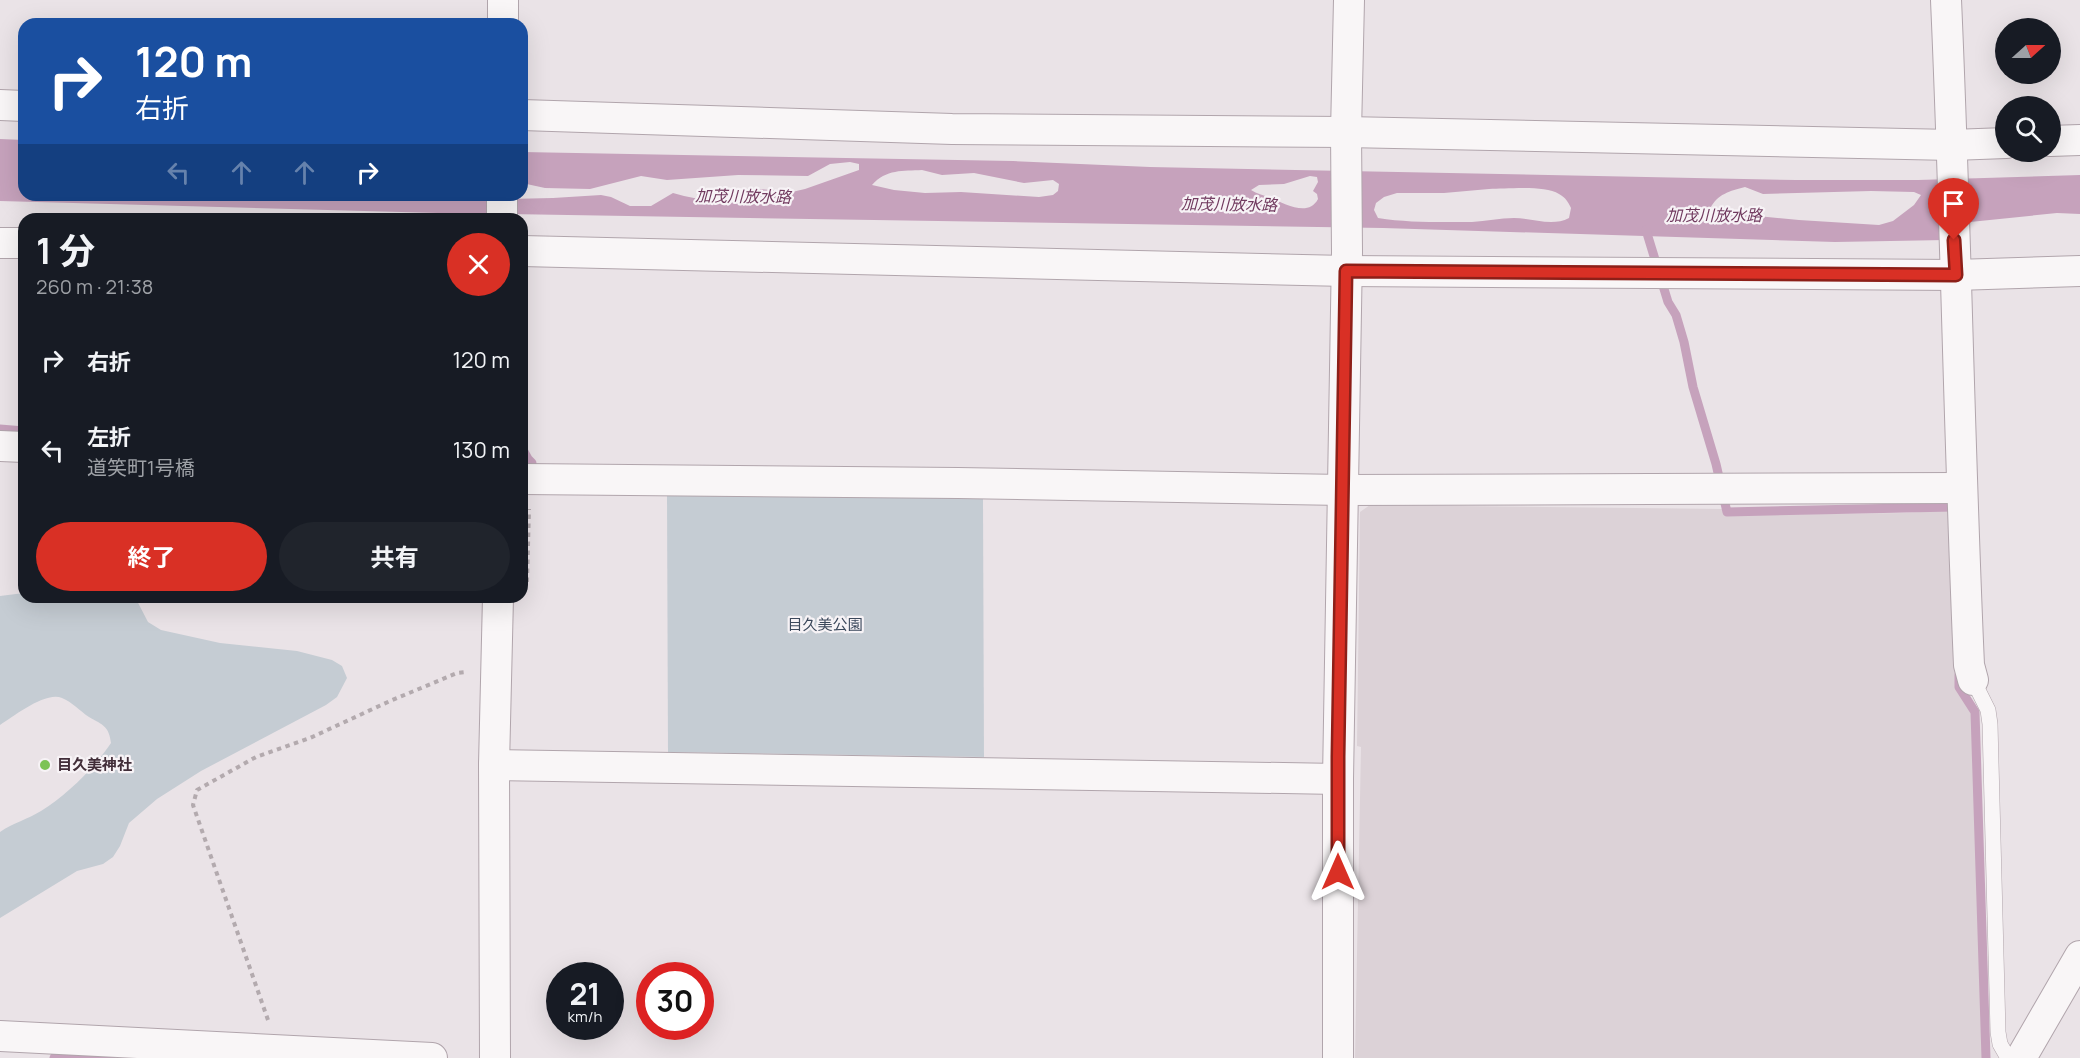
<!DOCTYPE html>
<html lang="ja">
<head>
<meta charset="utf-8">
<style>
	:root { --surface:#171b24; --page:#20242c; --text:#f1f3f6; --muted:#9ea1a6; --accent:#d93025 }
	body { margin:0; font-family:Manrope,"Noto Sans JP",sans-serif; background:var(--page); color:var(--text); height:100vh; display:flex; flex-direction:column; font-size:22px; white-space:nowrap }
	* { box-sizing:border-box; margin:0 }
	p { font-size:20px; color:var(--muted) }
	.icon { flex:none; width:33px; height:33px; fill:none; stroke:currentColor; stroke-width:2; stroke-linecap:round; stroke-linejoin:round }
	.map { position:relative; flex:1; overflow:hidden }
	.panel { position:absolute; left:18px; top:213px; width:510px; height:390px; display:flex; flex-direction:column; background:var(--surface); border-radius:18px; box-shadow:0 6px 24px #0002 }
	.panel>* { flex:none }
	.guide { position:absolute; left:18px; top:18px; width:510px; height:183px; border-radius:18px; box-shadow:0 6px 24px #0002; background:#1a4fa0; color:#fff; overflow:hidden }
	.needle { width:39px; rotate:69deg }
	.buttons { position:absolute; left:1995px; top:18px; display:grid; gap:12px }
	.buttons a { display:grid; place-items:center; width:66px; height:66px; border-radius:50%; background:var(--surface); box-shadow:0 6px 24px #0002; font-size:30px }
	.speed { position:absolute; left:546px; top:962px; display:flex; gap:12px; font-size:30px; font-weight:700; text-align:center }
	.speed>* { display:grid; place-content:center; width:78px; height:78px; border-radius:50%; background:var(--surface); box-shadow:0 6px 24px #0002; line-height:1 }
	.speed small { font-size:15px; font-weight:400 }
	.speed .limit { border:9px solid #d22; background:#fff; color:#111 }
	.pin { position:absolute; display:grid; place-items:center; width:51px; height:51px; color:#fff; margin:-62px -26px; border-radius:50% 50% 50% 0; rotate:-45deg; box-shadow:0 0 6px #0007 }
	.pin .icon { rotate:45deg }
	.me { position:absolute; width:66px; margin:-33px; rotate:0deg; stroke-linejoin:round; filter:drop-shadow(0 0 4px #0008) }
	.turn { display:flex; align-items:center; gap:21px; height:126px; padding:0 18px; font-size:27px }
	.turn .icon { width:78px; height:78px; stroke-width:2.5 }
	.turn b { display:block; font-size:42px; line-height:51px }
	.lanes { display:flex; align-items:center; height:57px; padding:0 18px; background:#0003; justify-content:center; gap:30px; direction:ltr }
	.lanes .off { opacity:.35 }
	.round { display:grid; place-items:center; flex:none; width:63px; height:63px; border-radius:32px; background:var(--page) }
	.overview { display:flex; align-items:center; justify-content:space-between; height:102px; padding:0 18px }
	h1 { font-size:36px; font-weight:700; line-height:45px }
	.cta { display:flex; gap:12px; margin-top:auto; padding:12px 18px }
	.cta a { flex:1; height:69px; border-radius:36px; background:var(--accent); color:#fff; font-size:24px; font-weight:700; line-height:69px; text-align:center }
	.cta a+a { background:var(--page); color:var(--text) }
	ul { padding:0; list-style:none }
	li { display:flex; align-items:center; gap:18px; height:90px; padding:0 18px }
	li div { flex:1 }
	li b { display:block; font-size:22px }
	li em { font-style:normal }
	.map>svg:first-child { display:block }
	.built { fill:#dcd2d7 }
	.green { fill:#c5ccd3 }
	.water { fill:#c6a2bc; fill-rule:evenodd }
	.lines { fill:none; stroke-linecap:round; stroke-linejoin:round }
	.stream { stroke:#c6a2bc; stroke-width:9 }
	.lane-casing { stroke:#b1a5ac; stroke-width:16 }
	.street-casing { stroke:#b1a5ac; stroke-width:32 }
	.path { stroke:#b3aaae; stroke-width:4; stroke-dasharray:4.5 4.5; stroke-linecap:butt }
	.lane { stroke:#f9f6f7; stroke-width:15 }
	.street { stroke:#f9f6f7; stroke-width:30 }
	.route-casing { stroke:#8d1f18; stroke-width:15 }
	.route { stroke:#d93025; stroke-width:10 }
	.poi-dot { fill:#7dc355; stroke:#f7f3f6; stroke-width:2 }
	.labels { text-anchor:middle; stroke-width:4.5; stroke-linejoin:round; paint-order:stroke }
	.park-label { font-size:15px; fill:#3b485b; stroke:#f7f3f6 }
	.poi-label { font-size:15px; font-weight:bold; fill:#412d38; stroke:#f7f3f6; text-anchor:start }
	.water-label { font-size:16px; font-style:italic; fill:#713a5f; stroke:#f7f3f6 }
</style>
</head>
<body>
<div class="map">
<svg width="2080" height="1058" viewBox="0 0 2080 1058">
	<rect width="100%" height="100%" fill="#eae3e7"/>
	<path class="built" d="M1370,505L1725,509L1726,515L1905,513L1950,510L1957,688L1973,712L1984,1058H1355L1361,747L1357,746L1360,512Z"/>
	<g class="green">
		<path d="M667,494L983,498L984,757L668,752Z"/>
		<path d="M24,593V597H135L148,622L161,630L220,643L297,651L332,660L342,666L347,678L337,697L326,705L201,771L157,799L129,823L120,846L113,857L103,864L77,871L0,918V832C13,823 28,819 41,811C67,795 94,768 111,743C109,726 103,725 89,717C80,711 72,702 62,698C46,691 14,716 0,725V596Z"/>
	</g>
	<path class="water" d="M0,139L24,140V195H431L455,200L553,198L601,195L611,197L630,206H651L673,193C708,204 746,202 782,205L785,201L783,199L756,196V192L760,189L792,192L805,189L859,170V164L850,162L830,164L808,176L738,175L667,180L641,176L590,189L545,188L522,183V152L1013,161L1150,167L1796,180H1918L2080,175V214L2057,213L1970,222L1945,240L1835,242L1383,228L438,213L0,201ZM922,170L942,175L974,173L1024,183L1053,180L1059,184L1058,191L1053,195L1039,197L961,192L925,193L894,190L872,185C886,169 903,171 922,170ZM1310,176L1317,177L1318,182L1313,191L1317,194L1318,199C1308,218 1284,203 1269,197C1263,195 1257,194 1251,190L1259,185L1284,184ZM1745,187L1763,194L1871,191L1914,192L1921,195L1914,205L1893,221L1879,225L1799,220L1717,212L1710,209C1717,194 1730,191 1745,187ZM1489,189C1507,189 1544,185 1559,194C1566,198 1568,202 1571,208L1569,218C1552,227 1532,218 1514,218C1500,218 1486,221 1472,222C1442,222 1409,223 1378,218L1374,210L1376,203L1384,197L1397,193H1444Z"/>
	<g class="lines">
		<g class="stream">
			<path d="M1646,230L1668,302L1676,315L1684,342L1693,387L1716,464L1727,512L1953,507"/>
			<path d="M523,287L522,448L528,459L532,463"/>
			<path d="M0,429L24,431"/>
			<path d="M1959,675V687L1975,712L1986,1058"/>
			<path d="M54,1058L56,1054L111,1058"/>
		</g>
		<defs>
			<path id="lane" d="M1973,680L1988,710L1990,724L1998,1032L2000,1044L2008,1058"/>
			<g id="street">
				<path d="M1946,0C1956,222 1959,443 1969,665L1973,680"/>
				<path d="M503,24V0"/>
				<path d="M0,105L24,106"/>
				<path d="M522,115L952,129L1346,132L1952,145L2006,143"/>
				<path d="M2050,141L2080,140"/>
				<path d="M502,219V195"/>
				<path d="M0,243H24"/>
				<path d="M522,251L1346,271L1956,275L2080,271"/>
				<path d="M0,446L24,447"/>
				<path d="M522,479L958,483L1343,490L1961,488"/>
				<path d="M494,765L1338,779"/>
				<path d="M0,1036L432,1058"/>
				<path d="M495,1058L494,765L498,597"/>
				<path d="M1338,1058V779L1347,252L1346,132L1349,0"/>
				<path d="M2021,1058L2080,956"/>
			</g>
		</defs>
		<use href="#lane" class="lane-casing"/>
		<use href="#street" class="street-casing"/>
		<g class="path">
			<path d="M527,582L529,509"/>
			<path d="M268,1020L193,805L197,790L256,757L310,738L390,701L457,673L467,672"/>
		</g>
		<use href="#lane" class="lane"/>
		<use href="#street" class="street"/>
	</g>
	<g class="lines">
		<defs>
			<path id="route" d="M1338,872V757L1346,271L1956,275L1954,240"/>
		</defs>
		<use href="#route" class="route-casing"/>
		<use href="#route" class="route"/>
	</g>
	<circle class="poi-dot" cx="45" cy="765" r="6"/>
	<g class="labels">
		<g class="park-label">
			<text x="825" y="630">目久美公園</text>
		</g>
		<g class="poi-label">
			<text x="57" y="770">目久美神社</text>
		</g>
		<g class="water-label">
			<text transform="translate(743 196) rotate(1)" y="6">加茂川放水路</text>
			<text transform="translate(1229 204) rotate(1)" y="6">加茂川放水路</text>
			<text x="1714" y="221">加茂川放水路</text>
		</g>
	</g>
</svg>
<div class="buttons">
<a><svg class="needle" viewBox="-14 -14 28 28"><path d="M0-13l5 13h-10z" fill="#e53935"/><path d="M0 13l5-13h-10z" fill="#9ea1a6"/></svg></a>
<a><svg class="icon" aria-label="search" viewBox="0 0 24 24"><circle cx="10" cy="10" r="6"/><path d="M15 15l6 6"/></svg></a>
</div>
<div class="speed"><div>21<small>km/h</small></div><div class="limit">30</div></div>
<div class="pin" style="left:1954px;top:240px;background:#d93025"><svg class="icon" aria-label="arrive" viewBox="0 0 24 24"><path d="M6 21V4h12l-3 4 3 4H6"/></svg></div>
<svg class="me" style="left:1338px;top:872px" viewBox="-20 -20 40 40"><path d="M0-17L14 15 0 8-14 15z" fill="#d93025" stroke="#fff" stroke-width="4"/></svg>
<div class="guide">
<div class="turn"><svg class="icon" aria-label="right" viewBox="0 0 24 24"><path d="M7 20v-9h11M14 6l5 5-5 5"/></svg><div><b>120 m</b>右折</div></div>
<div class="lanes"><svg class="icon off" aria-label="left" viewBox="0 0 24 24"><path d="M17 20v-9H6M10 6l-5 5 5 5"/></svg><svg class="icon off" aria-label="ahead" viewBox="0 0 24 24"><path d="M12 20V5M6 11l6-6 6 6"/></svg><svg class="icon off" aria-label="ahead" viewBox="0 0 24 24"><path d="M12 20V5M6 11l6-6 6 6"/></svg><svg class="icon" aria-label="right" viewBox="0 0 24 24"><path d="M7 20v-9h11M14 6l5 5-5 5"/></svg></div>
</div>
<section class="panel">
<div class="overview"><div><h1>1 分</h1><p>260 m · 21:38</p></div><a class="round" style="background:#d93025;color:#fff"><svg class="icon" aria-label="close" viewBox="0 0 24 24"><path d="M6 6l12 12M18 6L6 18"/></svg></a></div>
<ul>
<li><svg class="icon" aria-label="right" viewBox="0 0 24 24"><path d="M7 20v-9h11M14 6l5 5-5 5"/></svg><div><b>右折</b></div><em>120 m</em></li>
<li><svg class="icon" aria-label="left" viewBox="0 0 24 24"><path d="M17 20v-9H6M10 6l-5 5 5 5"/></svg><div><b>左折</b><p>道笑町1号橋</p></div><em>130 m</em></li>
</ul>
<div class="cta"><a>終了</a><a>共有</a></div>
</section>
</div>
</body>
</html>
